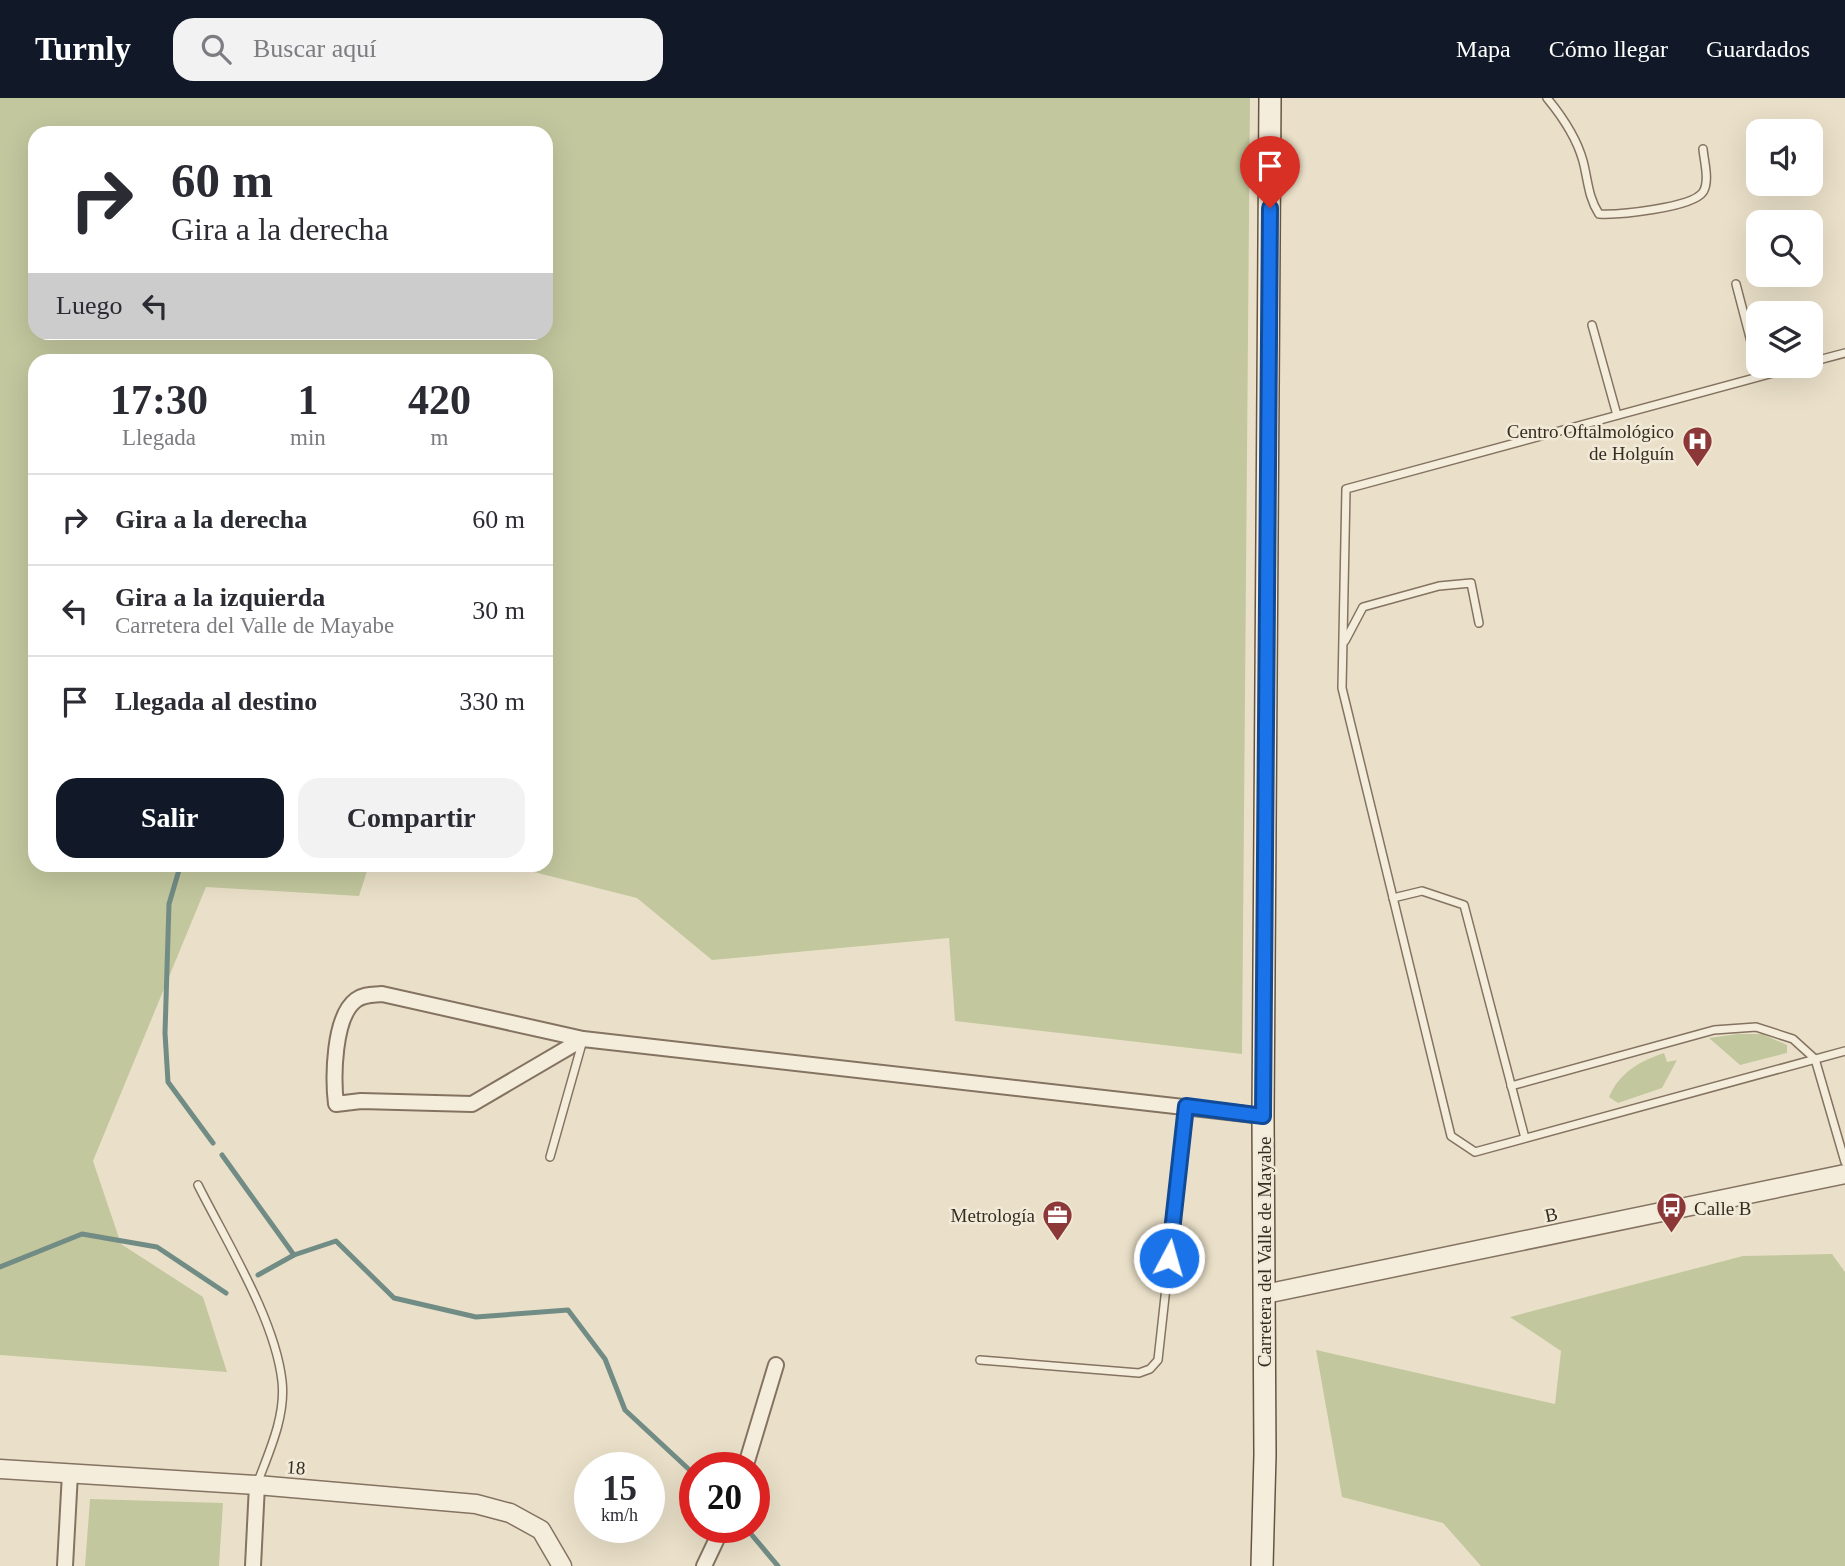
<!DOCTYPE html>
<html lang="es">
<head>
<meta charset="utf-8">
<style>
	:root { --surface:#fff; --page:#f2f2f3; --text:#2b2b33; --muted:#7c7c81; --line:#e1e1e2; --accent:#111827 }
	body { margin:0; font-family:"Times New Roman",serif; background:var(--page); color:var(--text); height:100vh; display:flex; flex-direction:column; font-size:26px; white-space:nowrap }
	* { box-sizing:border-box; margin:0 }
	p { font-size:23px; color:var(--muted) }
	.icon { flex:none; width:38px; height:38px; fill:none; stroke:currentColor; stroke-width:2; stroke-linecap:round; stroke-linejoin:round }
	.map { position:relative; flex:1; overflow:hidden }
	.panel { position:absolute; left:28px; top:256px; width:525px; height:518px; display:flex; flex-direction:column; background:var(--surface); border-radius:21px; box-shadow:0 7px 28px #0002 }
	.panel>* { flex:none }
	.top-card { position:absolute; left:28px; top:28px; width:525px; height:214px; border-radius:21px; box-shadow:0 7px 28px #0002; background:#fff; color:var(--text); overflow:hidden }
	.fabs { position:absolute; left:1746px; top:21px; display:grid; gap:14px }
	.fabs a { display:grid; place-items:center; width:77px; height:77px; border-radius:14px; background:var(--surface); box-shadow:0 7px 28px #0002; font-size:35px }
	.speed { position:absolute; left:574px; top:1354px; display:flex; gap:14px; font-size:35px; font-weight:700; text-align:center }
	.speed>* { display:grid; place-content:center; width:91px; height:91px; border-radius:50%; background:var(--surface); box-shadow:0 7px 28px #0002; line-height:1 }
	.speed small { font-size:18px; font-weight:400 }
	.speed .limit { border:10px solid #d22; background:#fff; color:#111 }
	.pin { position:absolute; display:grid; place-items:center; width:60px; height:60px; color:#fff; margin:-72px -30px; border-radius:50% 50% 50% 0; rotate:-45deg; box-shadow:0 0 7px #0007 }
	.pin .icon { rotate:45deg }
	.me { position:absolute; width:77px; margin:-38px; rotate:6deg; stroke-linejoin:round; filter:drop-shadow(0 0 5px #0008) }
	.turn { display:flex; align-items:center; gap:24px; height:147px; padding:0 28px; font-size:32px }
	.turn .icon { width:91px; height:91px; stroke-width:2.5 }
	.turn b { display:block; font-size:49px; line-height:60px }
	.then { display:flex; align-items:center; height:66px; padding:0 28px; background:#0003; gap:14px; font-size:26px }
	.eta { display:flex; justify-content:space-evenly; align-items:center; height:119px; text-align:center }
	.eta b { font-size:42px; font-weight:600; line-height:49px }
	.cta { display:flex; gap:14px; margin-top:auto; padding:14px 28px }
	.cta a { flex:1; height:80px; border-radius:21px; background:var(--accent); color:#fff; font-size:28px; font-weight:600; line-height:80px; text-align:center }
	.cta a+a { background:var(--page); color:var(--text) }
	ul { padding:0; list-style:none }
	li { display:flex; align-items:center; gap:21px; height:91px; padding:0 28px; border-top:2px solid var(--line) }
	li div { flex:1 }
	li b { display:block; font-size:26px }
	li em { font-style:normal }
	header { display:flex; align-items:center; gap:42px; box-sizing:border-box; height:98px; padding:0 35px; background:var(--accent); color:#fff }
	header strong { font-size:33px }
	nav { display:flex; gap:38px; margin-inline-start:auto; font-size:24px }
	.search { width:490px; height:63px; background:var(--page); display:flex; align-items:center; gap:18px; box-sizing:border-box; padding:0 24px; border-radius:21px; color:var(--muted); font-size:26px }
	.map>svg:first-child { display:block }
	.green { fill:#c2c79e; fill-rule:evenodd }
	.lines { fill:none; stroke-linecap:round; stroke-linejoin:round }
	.stream { stroke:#718c85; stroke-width:5 }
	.service-casing { stroke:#847360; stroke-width:10 }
	.minor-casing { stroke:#847360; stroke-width:18 }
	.tertiary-casing { stroke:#847360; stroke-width:21 }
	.secondary-casing { stroke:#665443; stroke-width:24 }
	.service { stroke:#f5eddc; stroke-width:7 }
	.minor { stroke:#f5eddc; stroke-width:14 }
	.tertiary { stroke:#f5eddc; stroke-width:18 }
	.secondary { stroke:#f5eddc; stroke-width:21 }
	.route-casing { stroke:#114b97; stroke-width:18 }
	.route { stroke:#1a73e8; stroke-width:12 }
	.labels { text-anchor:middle; stroke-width:5; stroke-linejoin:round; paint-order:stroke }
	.poi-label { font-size:19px; fill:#362c22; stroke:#f2ead8; text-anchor:end }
	.street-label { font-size:19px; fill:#362c22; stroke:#f2ead8 }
</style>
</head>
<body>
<header>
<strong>Turnly</strong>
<div class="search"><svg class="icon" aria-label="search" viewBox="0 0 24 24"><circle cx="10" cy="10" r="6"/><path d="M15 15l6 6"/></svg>Buscar aquí</div>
<nav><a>Mapa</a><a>Cómo llegar</a><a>Guardados</a></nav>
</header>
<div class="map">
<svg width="1845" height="1468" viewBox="0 0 1845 1468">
	<rect width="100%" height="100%" fill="#eae0c9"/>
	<g class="green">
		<path d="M0,0H1250L1242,956L955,923L949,840L712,862L637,800L506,767L546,766V262H35V766L369,767L359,798L206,789L93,1063L121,1146L203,1199L227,1274L0,1257ZM35,35H546V234H35Z"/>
		<path d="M1738,936H1762L1787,947V955L1740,967L1709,940Z"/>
		<path d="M1664,955L1667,964L1677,962L1662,990L1618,1005L1609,999C1620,974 1640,963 1664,955Z"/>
		<path d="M1832,1156L1845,1174V1468H1481L1443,1425L1342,1399L1316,1252L1555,1306L1561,1253L1510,1219L1743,1158Z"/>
		<path d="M90,1401L223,1405L219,1468H85Z"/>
	</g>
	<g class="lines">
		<g class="stream">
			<path d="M176,766L179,772L169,806L165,935L168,984L213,1045"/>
			<path d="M222,1057L294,1157"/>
			<path d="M0,1169L82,1136L157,1149L226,1195"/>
			<path d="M258,1177L294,1157L336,1143L394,1200L476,1219L568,1212L605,1261L625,1312L695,1377"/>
			<path d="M746,1430L778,1468"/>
		</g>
		<defs>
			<g id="service">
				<path d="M1547,0C1561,17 1577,41 1583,63C1588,82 1588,99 1599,116C1618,117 1692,110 1703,94C1710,83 1704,63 1703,51"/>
				<path d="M1736,186L1760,278"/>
				<path d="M1592,227L1617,317"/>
				<path d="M1811,264L1845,255"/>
				<path d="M1799,268L1346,391L1342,590L1451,1038L1475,1054L1845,953"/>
				<path d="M1345,543L1363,509L1439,488L1471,485L1479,525"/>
				<path d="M1393,800L1422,793L1464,807L1525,1040"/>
				<path d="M1511,988L1714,932L1756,929L1793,941L1815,961L1845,1064"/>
				<path d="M550,1059L583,942"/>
				<path d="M198,1087C226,1143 275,1221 282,1283C286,1318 269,1354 257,1386"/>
				<path d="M980,1262L1139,1275L1150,1271L1158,1262L1186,1008"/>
			</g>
			<g id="minor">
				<path d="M583,941L472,1006L361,1003L336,1006C333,981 333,919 356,902C364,896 373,897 382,896L583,941L1263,1018"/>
				<path d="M745,1370L776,1267"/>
				<path d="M65,1468L70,1375"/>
				<path d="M253,1468L257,1387"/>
				<path d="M704,1468L722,1430"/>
			</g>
			<g id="tertiary">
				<path d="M1265,1196L1845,1076"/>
				<path d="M0,1371L257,1387L476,1406L510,1415L541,1432L562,1468"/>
			</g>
			<path id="secondary" d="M1262,1468L1265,1357L1263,1018L1270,0"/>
		</defs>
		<use href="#service" class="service-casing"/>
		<use href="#minor" class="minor-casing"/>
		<use href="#tertiary" class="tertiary-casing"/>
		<use href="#secondary" class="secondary-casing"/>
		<use href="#service" class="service"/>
		<use href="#minor" class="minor"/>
		<use href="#tertiary" class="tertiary"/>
		<use href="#secondary" class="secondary"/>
	</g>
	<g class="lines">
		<defs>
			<path id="route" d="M1169,1160L1186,1008L1263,1018L1270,110"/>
		</defs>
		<use href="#route" class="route-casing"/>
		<use href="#route" class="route"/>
	</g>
	<defs>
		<symbol id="hospital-pin" viewBox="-11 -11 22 30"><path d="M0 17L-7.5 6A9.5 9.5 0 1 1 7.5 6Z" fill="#8c3738" stroke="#f2ead8"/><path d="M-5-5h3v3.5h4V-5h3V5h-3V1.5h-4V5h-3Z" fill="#fff"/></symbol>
		<symbol id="bus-pin" viewBox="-11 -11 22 30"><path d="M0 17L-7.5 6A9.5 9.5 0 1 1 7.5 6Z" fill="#8c3738" stroke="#f2ead8"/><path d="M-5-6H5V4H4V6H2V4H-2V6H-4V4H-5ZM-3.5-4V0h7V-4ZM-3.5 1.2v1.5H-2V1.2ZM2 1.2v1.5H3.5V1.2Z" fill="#fff"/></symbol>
		<symbol id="office-pin" viewBox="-11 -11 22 30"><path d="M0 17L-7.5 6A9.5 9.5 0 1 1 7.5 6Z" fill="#8c3738" stroke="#f2ead8"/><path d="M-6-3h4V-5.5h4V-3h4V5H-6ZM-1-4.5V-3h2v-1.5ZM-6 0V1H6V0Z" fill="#fff"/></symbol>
	</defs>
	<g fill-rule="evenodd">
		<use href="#hospital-pin" x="1680" y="326" width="35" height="47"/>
		<use href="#bus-pin" x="1654" y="1092" width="35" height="47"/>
		<use href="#office-pin" x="1040" y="1100" width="35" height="47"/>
	</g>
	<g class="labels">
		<g class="poi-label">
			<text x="1674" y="340">Centro Oftalmológico<tspan x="1674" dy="22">de Holguín</tspan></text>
			<text x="1694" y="1117" text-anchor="start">Calle B</text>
			<text x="1035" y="1124">Metrología</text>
		</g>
		<g class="street-label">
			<text transform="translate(1551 1116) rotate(-12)" y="7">B</text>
			<text transform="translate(1264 1154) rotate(-90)" y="7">Carretera del Valle de Mayabe</text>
			<text transform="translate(296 1369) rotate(4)" y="7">18</text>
		</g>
	</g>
</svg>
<div class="fabs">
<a><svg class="icon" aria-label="sound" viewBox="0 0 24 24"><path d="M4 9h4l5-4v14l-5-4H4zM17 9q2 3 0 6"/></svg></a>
<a><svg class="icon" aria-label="search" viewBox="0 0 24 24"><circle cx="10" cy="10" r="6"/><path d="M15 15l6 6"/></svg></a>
<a><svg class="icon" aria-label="layers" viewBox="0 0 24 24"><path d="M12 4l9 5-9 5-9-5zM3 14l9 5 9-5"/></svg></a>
</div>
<div class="speed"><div>15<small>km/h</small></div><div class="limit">20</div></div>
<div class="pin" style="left:1270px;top:110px;background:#d93025"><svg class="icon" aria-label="arrive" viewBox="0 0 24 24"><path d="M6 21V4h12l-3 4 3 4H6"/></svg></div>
<svg class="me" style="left:1169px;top:1160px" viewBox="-20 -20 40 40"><circle r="17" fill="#1a73e8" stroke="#fff" stroke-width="3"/><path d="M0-11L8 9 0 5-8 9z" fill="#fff"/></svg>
<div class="top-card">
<div class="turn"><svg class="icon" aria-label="right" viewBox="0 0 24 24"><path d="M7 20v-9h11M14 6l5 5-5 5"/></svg><div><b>60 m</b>Gira a la derecha</div></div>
<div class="then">Luego<svg class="icon" aria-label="left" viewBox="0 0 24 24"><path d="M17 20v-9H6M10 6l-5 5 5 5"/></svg></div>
</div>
<section class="panel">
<div class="eta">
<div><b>17:30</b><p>Llegada</p></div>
<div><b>1</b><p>min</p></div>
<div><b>420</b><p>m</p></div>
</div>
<ul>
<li><svg class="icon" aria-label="right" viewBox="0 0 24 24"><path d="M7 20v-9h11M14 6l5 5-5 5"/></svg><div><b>Gira a la derecha</b></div><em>60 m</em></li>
<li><svg class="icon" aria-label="left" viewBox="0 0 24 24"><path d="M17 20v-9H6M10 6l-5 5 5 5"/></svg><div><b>Gira a la izquierda</b><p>Carretera del Valle de Mayabe</p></div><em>30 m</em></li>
<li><svg class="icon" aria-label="arrive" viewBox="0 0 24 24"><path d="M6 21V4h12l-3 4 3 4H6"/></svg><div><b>Llegada al destino</b></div><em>330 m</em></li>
</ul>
<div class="cta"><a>Salir</a><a>Compartir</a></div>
</section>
</div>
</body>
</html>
